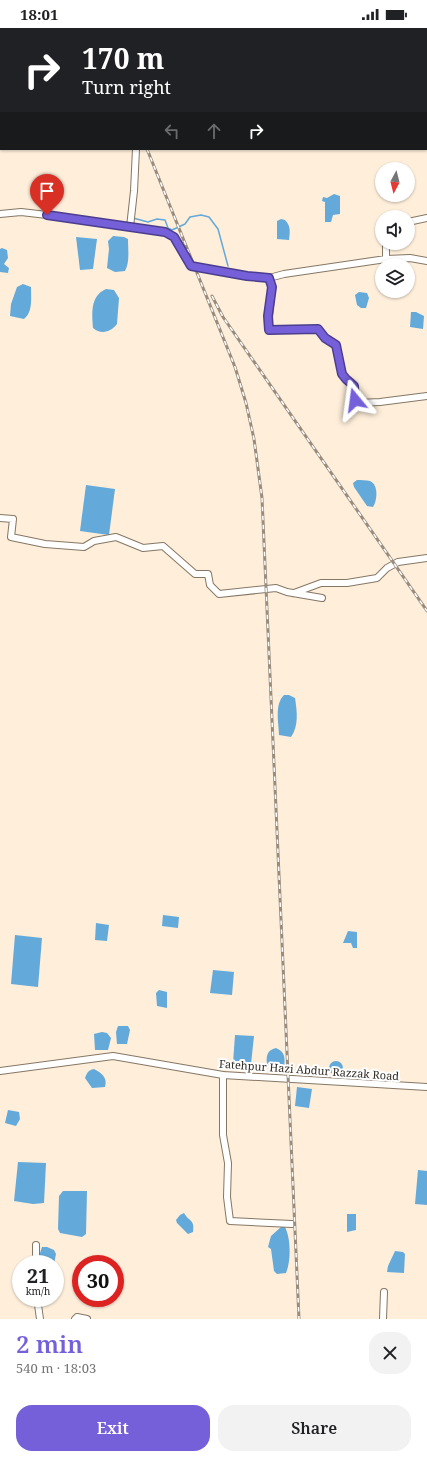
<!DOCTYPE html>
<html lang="en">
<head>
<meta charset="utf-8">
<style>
	:root { --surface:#fff; --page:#f2f2f2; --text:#202124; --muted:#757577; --accent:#7560da }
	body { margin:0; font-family:"Noto Serif",serif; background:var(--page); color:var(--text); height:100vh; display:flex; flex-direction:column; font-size:15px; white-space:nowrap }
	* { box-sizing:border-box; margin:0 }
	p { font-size:13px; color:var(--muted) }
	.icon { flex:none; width:22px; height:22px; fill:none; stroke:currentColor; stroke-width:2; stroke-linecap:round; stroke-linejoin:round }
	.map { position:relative; height:1291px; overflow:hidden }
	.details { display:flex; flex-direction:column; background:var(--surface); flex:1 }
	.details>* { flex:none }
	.hud { position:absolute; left:0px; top:0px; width:427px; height:122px; box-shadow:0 1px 3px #0004; background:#202124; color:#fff; overflow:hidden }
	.needle { width:26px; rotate:187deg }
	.fabs { position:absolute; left:375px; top:134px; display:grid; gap:8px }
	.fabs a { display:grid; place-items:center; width:40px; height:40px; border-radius:50%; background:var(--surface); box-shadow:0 1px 3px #0004; font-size:20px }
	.speed { position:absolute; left:12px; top:1227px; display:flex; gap:8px; font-size:20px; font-weight:700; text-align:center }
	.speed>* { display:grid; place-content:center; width:52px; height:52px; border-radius:50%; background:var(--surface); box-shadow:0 1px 3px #0004; line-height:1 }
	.speed small { font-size:10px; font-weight:400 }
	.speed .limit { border:6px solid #d22; background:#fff; color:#111 }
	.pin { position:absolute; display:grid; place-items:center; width:34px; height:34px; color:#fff; margin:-41px -17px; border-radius:50% 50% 50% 0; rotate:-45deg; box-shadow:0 0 4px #0007 }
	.pin .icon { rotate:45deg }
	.me { position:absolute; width:44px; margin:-22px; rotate:344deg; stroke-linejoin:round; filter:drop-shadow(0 0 3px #0008) }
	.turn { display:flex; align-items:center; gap:14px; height:84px; padding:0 16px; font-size:18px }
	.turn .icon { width:52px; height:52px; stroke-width:2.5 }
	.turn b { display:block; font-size:28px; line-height:34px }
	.lanes { display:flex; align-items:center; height:38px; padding:0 16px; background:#0003; justify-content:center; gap:20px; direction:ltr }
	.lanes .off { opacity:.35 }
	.round { display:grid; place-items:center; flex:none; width:42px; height:42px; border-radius:16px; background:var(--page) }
	.summary { display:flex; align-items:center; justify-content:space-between; height:68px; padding:0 16px }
	h1 { font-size:24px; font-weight:600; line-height:30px; color:var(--accent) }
	.cta { display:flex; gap:8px; margin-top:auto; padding:8px 16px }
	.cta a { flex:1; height:46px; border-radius:16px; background:var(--accent); color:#fff; font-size:16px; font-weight:600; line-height:46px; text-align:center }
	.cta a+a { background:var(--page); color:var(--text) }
	.status { display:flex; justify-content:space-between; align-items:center; height:28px; padding:0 20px; background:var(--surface); direction:ltr }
	.status svg { height:11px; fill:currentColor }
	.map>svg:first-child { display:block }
	.water { fill:#63a9da }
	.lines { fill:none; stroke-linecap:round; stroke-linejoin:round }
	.stream { stroke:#63a9da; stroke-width:1.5 }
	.minor-casing { stroke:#857765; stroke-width:8 }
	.minor { stroke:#fff; stroke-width:6 }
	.rail-casing { stroke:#978c7e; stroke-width:3 }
	.rail { stroke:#fff; stroke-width:1.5; stroke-dasharray:4.5; stroke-linecap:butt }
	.route-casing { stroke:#4c3e8e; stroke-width:10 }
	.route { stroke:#7560da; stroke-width:7 }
	.labels { text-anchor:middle; stroke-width:4; stroke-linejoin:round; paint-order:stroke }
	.street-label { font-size:11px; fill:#302a23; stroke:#fff }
</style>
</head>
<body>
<div class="status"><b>18:01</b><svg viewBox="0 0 49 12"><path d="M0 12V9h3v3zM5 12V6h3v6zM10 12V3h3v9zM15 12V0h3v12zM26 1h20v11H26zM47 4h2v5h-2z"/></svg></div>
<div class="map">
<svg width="427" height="1291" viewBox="0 0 427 1291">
	<rect width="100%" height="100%" fill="#feeeda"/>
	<g class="water">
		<path d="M334,166L340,168V186L333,187L331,194H325V174L322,173L323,169L327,170Z"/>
		<path d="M281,191L285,192C291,198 290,204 289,212L277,211V193Z"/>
		<path d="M113,208L124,209L128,211C128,221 130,234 125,243L115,244L107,240L109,221L108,213Z"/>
		<path d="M76,209L97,211L93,241L80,242Z"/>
		<path d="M2,220L7,222L8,230L4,236L9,240L8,245L0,244V221Z"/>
		<path d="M23,256L31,259C31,270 33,284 24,291L10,288L11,276L17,259Z"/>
		<path d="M106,261L114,262L119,270L117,296C111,304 101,307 93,300C92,285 90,268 106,261Z"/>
		<path d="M359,264L367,265L369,270L366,280H361L357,277L355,267Z"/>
		<path d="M411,284H416L424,288L423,301L410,299Z"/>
		<path d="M357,452C361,452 366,452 370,453C379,457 377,473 373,479L367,478L354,459L353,455Z"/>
		<path d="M86,457L115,461L109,507L80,503Z"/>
		<path d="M284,667H289L295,670C297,683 299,698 291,709L279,707C279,695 274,677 284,667Z"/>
		<path d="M163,887L179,889L178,900L162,898Z"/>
		<path d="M96,895L109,897L107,913L95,912Z"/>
		<path d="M348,903L357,904V920H353L351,915H343Z"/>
		<path d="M15,907L42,910L38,959L11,956Z"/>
		<path d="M213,942L234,944L232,967L210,965Z"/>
		<path d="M159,962L167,964V980L157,978L156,965Z"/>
		<path d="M118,998H128L130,1002L127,1016H117L116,1004Z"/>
		<path d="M102,1004L107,1005L111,1010L108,1022H95L94,1006Z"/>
		<path d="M235,1007L254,1008L251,1036L233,1035Z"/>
		<path d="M276,1020C286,1024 285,1031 284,1041L279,1044L267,1036C266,1028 267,1022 276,1020Z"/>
		<circle cx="336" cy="1040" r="7"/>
		<path d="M94,1041C101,1045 108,1049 105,1059L92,1060L85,1050C87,1045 88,1042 94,1041Z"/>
		<path d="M297,1059L312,1061L309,1080L295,1078Z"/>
		<path d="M8,1082L19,1084L20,1091L16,1098L5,1095Z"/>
		<path d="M18,1134L46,1135L44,1175L33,1176L14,1173Z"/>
		<path d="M418,1142L427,1143V1177L415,1176Z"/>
		<path d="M63,1163H87L86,1206L82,1209L60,1205L58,1201L59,1168Z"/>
		<path d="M184,1185C189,1194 195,1191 193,1204L188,1206L177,1195L176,1192L180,1187Z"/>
		<path d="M347,1186H356V1202L347,1204Z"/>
		<path d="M281,1199H285C291,1211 291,1233 286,1245L277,1246L274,1243L271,1221L268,1219L271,1208Z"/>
		<path d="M42,1219H47L54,1222L56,1226L54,1236H39L38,1231Z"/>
		<path d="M395,1223L403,1224L405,1226L404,1245L387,1244L388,1238Z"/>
	</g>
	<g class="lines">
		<path class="stream" d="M133,190L148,194L157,191L165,192L168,200L172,202L185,196L190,189L201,187L209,189L218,201L228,238"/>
		<defs>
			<g id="minor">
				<path d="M0,186L21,184L47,187L165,204L174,209L191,238L247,248L269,250L284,246L386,231V215"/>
				<path d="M408,194L427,190"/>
				<path d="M130,199L134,163L136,121"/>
				<path d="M386,231L410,230L427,233"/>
				<path d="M269,250L272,259L269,288V302L318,301L325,310L336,317L342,346L346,351L354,358L355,372L358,375L380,374L427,368"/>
				<path d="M0,490L13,491L11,509L45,516L84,519L94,513L116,509L143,520L163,518L195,546H208L210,557L219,566L276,560L287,564L322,570"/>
				<path d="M294,565L321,555H347L377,550L387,540L398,534L427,530"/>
				<path d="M0,1043L113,1028L223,1047L427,1059"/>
				<path d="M223,1047V1107L228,1135L227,1169L230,1193L292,1196"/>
				<path d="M36,1217V1236"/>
				<path d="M37,1270L40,1291"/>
				<path d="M75,1291L77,1289L87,1291"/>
				<path d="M383,1291L384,1264"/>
			</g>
		</defs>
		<use href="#minor" class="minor-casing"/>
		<use href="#minor" class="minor"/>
		<defs>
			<g id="rail">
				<path d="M97,0V1"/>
				<path d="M147,121L235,339L246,375L254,411L262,470L299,1291"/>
				<path d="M212,268L223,289L427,583"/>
			</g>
		</defs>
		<use href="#rail" class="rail-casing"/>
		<use href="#rail" class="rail"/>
	</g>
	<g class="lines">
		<defs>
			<path id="route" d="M47,187L165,204L174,209L191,238L247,248L269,250L272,259L268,288L269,302L318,301L325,310L336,317L342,346L346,351L354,358L355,372"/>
		</defs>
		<use href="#route" class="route-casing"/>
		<use href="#route" class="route"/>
	</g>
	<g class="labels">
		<g class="street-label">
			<text transform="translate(309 1042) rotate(4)" y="4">Fatehpur Hazi Abdur Razzak Road</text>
		</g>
	</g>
</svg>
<div class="fabs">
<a><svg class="needle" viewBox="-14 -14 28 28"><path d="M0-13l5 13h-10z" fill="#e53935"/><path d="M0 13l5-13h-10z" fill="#757577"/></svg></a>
<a><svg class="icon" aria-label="sound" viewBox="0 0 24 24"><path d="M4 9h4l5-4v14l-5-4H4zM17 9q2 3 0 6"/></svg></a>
<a><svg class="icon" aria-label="layers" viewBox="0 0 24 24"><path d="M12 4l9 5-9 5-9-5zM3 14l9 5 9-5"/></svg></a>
</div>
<div class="speed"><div>21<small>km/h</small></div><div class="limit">30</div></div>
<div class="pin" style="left:47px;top:187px;background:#d93025"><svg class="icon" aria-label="arrive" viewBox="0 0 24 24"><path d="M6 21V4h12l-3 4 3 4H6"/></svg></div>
<svg class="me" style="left:355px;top:372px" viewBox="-20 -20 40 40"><path d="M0-17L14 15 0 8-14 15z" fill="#7560da" stroke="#fff" stroke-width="4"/></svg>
<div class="hud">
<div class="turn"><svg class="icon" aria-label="right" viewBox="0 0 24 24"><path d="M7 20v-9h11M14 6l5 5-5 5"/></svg><div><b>170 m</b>Turn right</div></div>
<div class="lanes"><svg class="icon off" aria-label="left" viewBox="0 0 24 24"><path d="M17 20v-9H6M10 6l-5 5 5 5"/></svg><svg class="icon off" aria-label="ahead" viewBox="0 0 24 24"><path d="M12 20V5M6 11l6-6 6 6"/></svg><svg class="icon" aria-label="right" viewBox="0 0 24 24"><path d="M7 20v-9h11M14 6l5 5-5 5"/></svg></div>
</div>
</div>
<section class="details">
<div class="summary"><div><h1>2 min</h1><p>540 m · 18:03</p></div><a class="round"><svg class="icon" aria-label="close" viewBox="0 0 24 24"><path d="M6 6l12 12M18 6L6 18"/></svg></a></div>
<div class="cta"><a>Exit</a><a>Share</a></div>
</section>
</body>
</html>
